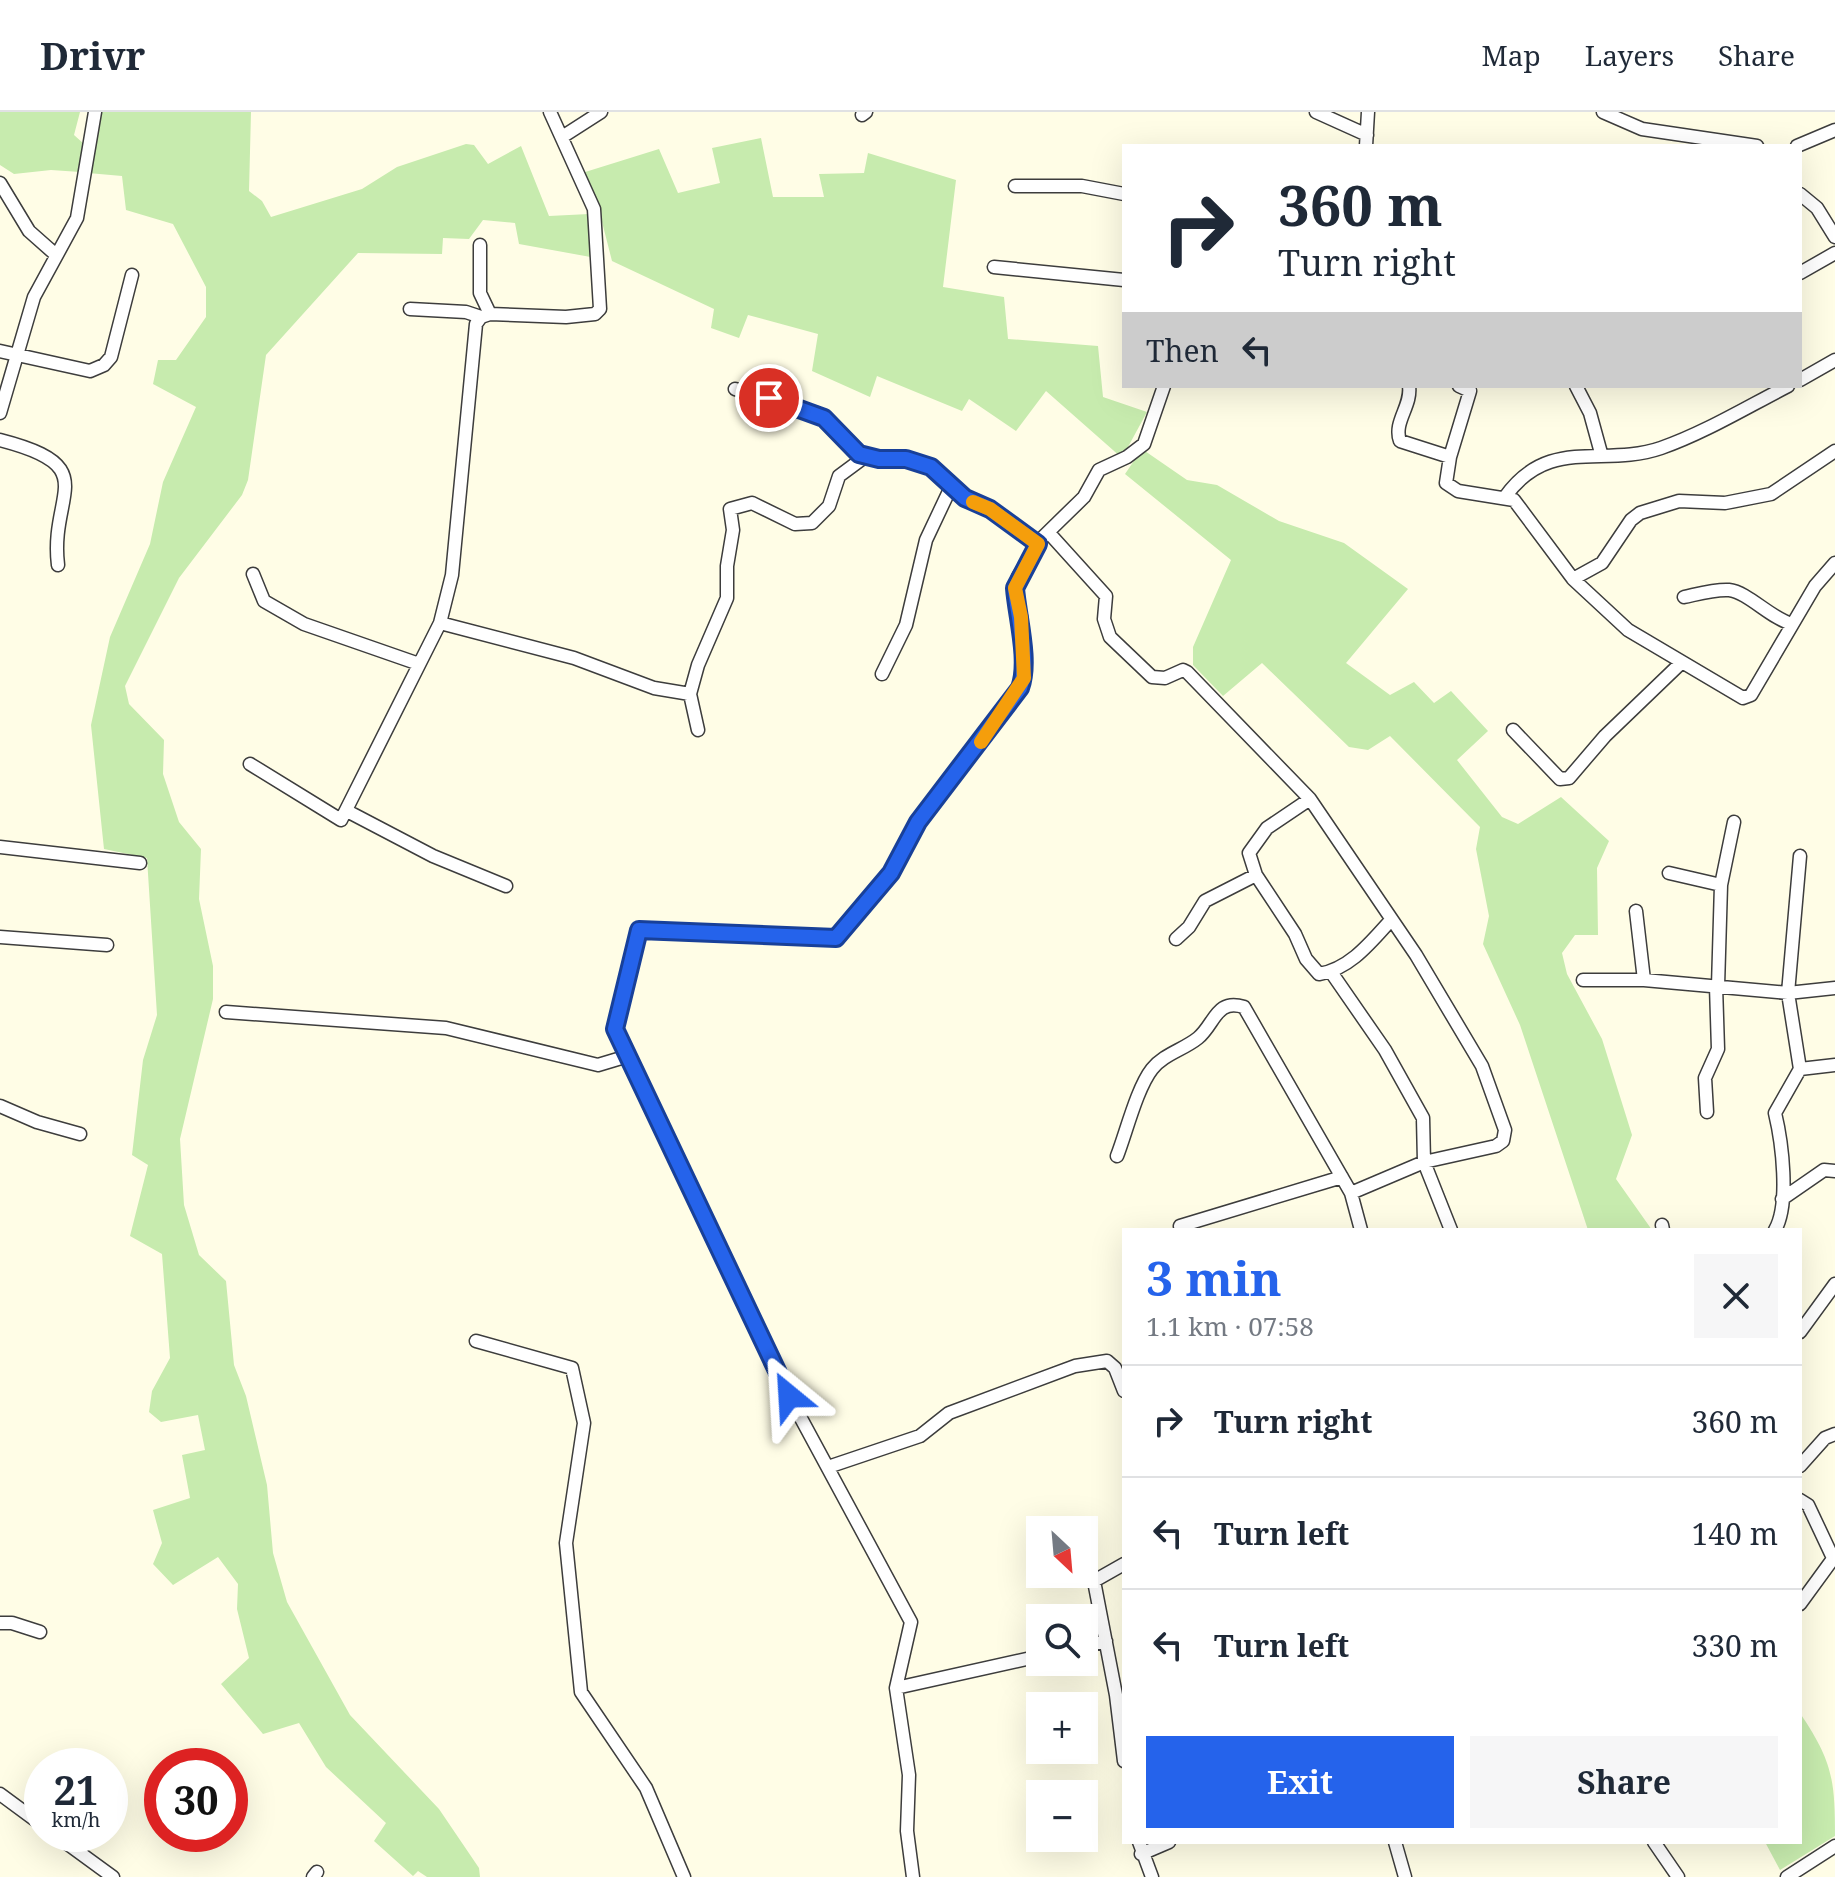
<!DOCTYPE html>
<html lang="en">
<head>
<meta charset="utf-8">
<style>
	body { margin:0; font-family:"Noto Serif",serif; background:#f6f6f7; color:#1f2937; height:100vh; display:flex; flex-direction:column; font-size:30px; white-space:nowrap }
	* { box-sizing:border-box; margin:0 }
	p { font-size:26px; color:#747a83 }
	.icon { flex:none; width:44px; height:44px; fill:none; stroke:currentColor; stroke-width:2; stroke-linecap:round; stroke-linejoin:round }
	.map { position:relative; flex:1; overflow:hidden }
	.sheet { position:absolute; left:1122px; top:1116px; width:680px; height:616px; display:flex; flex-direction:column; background:#fff; border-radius:0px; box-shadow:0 8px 32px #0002 }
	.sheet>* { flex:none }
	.hud { position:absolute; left:1122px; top:32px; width:680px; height:244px; border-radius:0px; box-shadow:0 8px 32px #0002; background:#fff; color:#1f2937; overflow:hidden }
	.needle { width:52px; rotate:154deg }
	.fabs { position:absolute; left:1026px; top:1404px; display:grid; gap:16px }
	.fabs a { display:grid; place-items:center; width:72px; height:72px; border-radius:0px; background:#fff; box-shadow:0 8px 32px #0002; font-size:40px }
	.speed { position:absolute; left:24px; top:1636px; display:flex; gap:16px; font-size:40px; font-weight:700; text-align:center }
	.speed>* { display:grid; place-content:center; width:104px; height:104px; border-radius:50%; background:#fff; box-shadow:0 8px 32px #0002; line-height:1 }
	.speed small { font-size:20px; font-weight:400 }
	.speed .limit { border:12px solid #d22; background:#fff; color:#111 }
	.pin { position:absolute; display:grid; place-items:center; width:68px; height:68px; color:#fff; margin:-34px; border:4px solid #fff; border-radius:50%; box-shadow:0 2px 8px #0007 }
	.me { position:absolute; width:88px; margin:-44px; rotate:333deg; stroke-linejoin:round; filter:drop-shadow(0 0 6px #0008) }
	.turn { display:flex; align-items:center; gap:28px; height:168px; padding:0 24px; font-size:36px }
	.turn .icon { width:104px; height:104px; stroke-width:2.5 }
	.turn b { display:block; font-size:56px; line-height:68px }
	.then { display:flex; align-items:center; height:76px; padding:0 24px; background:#0003; gap:16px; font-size:30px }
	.round { display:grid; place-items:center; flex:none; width:84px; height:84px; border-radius:0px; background:#f6f6f7 }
	.summary { display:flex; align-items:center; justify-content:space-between; height:136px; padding:0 24px }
	h1 { font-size:48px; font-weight:700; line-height:60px; color:#2563eb }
	.cta { display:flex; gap:16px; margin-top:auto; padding:16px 24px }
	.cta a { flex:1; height:92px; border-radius:0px; background:#2563eb; color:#fff; font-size:32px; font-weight:700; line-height:92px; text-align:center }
	.cta a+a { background:#f6f6f7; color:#1f2937 }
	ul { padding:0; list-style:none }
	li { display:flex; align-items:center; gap:24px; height:112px; padding:0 24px; border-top:2px solid #e0e1e3 }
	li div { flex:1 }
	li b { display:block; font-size:30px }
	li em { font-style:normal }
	header { display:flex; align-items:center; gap:48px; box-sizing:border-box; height:112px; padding:0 40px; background:#fff; border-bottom:2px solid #e0e1e3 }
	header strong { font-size:38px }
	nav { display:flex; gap:44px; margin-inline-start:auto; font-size:28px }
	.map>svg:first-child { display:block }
	.green { fill:#c7ebae }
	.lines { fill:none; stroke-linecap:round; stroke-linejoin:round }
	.minor-casing { stroke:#3d3d3d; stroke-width:15 }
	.minor { stroke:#fff; stroke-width:12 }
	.route-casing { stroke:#184099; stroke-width:20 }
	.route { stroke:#2563eb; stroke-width:14 }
	.slow { stroke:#f59e0b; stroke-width:14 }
</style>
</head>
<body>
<header>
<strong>Drivr</strong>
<nav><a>Map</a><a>Layers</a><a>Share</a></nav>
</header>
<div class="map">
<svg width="1835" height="1765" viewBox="0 0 1835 1765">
	<rect width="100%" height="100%" fill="#fffde6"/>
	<path class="green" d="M 0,0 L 80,0 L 74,23 L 84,32 L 80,60 L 51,58 L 14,62 L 0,53 Z
		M 98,0 L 251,0 L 249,79 L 262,89 L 271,105 L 362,77 L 397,55 L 466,32 L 474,33 L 488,52 L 521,34 L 549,104 L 589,102 L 596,146 L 519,132 L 515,111 L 483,108 L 469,127 L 443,126 L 442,142 L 358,141 L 266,243 L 248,368 L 242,383 L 179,466 L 125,574 L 129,592 L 164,628 L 163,662 L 179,710 L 201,737 L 199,787 L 213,854 L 213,887 L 180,1027 L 184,1093 L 199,1143 L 226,1169 L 234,1253 L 246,1284 L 267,1373 L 273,1441 L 287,1490 L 350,1603 L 439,1697 L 479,1756 L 480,1765 L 427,1765 L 418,1759 L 413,1764 L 374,1729 L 386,1711 L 326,1655 L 299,1611 L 263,1622 L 221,1572 L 249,1546 L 237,1497 L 238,1472 L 218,1445 L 173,1473 L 153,1452 L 162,1431 L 153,1398 L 190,1386 L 182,1343 L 205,1338 L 198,1303 L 161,1310 L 149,1300 L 152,1279 L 170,1246 L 162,1142 L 130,1124 L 148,1053 L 132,1043 L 143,948 L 157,903 L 147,746 L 104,737 L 91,613 L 110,525 L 150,432 L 163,370 L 196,295 L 153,272 L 158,248 L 176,248 L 206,205 L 206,175 L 173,112 L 126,98 L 122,64 L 88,61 Z
		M 761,26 L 773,85 L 824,85 L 819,62 L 864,61 L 868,41 L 956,68 L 943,175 L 1004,185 L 1008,227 L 1098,234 L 1103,285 L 1147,300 L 1122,346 L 1046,279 L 1016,319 L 969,287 L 962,299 L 877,264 L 870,285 L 812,259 L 818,222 L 748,203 L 739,226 L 711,216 L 714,197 L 612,149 L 600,102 L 582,61 L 659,37 L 678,81 L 720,71 L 712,36 Z
		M 1142,337 L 1187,368 L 1217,373 L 1279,409 L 1344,431 L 1408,477 L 1346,551 L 1390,583 L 1414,570 L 1434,591 L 1451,579 L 1488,619 L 1457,648 L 1502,705 L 1518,712 L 1561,685 L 1609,729 L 1597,756 L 1598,823 L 1575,823 L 1562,841 L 1567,862 L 1602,927 L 1632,1023 L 1616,1067 L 1652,1118 L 1588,1118 L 1520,913 L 1483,832 L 1489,804 L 1476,737 L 1480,715 L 1390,624 L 1368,638 L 1349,635 L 1262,551 L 1223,584 L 1193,553 L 1193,535 L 1231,448 L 1125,362 Z
		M 1800,1601 C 1832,1649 1835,1666 1835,1724 L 1780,1758 L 1765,1730 L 1800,1730 Z"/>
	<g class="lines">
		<g class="minor-casing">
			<path id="minor" d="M 1316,0 L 1367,23
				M 1603,0 L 1642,17 L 1757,34
				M 862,3 L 866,0
				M 562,25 L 601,0
				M 1366,34 L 1368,0
				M 1797,34 L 1835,18
				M 0,71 L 29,119 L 55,142
				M 1015,74 L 1082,74 L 1124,82
				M 1800,82 L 1817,96 L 1835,125
				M 480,133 L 480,181 L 490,202
				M 994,155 L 1124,168
				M 1800,161 L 1835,141
				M 410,197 L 466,200 L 481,205
				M 0,239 L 90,259 L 104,253 L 111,245 L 132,163
				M 1800,268 L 1835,248
				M 1409,274 C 1412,294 1393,310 1400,329 L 1450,345
				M 1459,274 L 1470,279 L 1450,345 L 1446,371 L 1458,379 L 1514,388 L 1573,467 L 1602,451 L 1631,408 L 1640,401 L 1679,389 L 1725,391 L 1771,382 L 1835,339
				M 1576,274 L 1590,301 L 1601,341
				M 735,277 L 816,301 L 832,312 L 859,342 L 879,347 L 906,347 L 931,355 L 965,386 L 990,397 L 1038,432
				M 0,301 L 34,185 L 77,106 L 95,0
				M 0,328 C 105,355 49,381 58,453
				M 1505,385 C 1549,323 1603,356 1661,336 C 1704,321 1747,295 1788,274
				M 1049,421 L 1106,484 L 1104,507 L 1110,525 L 1152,565 L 1165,566 L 1183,558 L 1187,560 L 1310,687 L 1416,843 L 1482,954 L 1505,1018 L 1503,1029 L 1496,1034 L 1424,1050 L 1351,1081
				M 253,462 L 264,489 L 304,512 L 419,552
				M 1573,467 L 1628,518 L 1743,586 L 1751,583 L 1815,474 L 1835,451
				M 1684,485 C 1698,482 1715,477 1729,478 C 1748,480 1770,506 1792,512
				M 440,511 L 574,546 L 654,576 L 690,582
				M 882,562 L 906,513 L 926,428 L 951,375
				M 698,618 L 690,582 L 698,553 L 727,486 L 727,454 L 733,418 L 730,397 L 752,391 L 795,412 L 812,411 L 829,394 L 839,364 L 866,344
				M 1513,618 L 1560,667 L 1569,666 L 1605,624 L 1681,551
				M 250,652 L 341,708 L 440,511 L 452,463 L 476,212 L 481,205 L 490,202 L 566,205 L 595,202 L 600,197 L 594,97 L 550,0
				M 347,699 L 433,744 L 506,774
				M 0,735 L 140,751
				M 1669,761 L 1721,773
				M 1256,763 L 1249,741 L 1267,716 L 1310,687
				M 1636,799 L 1644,868 L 1788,881 L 1835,876
				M 0,825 L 107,833
				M 1176,827 L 1189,815 L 1205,789 L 1256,763 L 1295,822 L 1306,847 L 1319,862 C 1350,857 1371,830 1391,808
				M 1331,860 L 1385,938 L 1423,1006 L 1424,1050 L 1451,1118
				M 1583,868 L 1644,868
				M 1718,874 L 1721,773 L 1734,710
				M 226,900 L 446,916 L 598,953 L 628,944
				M 1800,957 L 1835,953
				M 0,994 L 37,1010 L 80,1022
				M 1707,1000 L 1705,966 L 1718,937 L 1716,874
				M 1117,1044 C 1126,1021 1137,976 1152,957 C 1164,942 1183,938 1198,926 C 1215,912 1216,886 1244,895 L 1351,1081 L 1361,1118
				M 1782,1087 L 1824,1058 L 1835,1059
				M 1662,1113 L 1663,1118
				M 1180,1114 L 1342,1065
				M 1775,1118 C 1790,1092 1782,1030 1775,1001 L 1800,957 L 1788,881 L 1800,744
				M 1800,1220 L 1835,1172
				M 476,1229 L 572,1256 L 584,1311 L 566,1431 L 581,1580 L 646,1676 L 684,1765
				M 1800,1354 L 1825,1326 L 1835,1322
				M 828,1355 L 920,1324 L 949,1301 L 1075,1254 L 1107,1249 L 1115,1256 L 1124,1279
				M 1800,1388 L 1808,1393 L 1833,1446
				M 1124,1452 L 1094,1469 L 1116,1583 L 1124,1649
				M 1800,1492 L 1835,1444
				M 0,1511 L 12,1511 L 40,1520
				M 1084,1534 L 1106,1529
				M 896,1576 L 1040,1544
				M 0,1682 L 42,1713
				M 54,1722 L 113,1765
				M 1139,1730 L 1152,1765
				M 1395,1730 L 1405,1765
				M 1654,1730 L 1678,1765
				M 1141,1742 L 1169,1730
				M 313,1765 L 317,1760
				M 913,1765 L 907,1719 L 909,1663 L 896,1576 L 911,1510 L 776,1260 L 615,917 L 639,818 L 836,826 L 891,761 L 918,710 L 1020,576 L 1024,566 L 1021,505 L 1015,476 L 1018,465 L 1042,426 L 1084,385 L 1099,358 L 1127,345 L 1144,332 L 1164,274
				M 1787,1765 L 1835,1734"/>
		</g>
		<use href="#minor" class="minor"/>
	</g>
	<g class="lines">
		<g class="route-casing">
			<path id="route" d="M 769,286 L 824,306 L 859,342 L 879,347 L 906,347 L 931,355 L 965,386 L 990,397 L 1038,432 L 1015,476 C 1017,504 1030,549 1020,576 L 918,710 L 891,761 L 836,826 L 639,818 L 615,917 L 789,1284"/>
		</g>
		<use href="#route" class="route"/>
		<path class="slow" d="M 973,390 L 990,397 L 1038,432 L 1015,476 L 1021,505 L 1024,566 L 981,630"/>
	</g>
</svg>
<div class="fabs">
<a><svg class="needle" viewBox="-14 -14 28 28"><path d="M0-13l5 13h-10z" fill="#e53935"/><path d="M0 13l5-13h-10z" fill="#747a83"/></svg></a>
<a><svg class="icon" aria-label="search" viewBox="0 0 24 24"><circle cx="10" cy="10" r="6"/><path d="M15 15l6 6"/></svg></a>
<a>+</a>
<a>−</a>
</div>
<div class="speed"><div>21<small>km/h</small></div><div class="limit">30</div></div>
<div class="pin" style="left:769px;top:286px;background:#d93025"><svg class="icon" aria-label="arrive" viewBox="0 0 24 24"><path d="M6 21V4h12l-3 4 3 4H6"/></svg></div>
<svg class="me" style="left:789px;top:1284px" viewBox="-20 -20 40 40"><path d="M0-17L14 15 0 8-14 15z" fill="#2563eb" stroke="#fff" stroke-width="4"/></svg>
<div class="hud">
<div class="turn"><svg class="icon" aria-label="right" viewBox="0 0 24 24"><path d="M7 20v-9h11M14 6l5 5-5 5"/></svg><div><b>360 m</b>Turn right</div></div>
<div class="then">Then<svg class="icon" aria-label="left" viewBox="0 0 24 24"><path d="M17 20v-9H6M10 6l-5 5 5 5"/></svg></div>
</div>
<section class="sheet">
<div class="summary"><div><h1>3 min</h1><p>1.1 km · 07:58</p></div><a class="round"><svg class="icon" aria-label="close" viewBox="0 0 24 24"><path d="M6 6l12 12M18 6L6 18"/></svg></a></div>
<ul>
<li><svg class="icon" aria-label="right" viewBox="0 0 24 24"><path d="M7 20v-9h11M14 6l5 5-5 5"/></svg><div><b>Turn right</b></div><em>360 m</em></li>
<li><svg class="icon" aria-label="left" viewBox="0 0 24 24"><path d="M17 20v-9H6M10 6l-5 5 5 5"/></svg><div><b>Turn left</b></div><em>140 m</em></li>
<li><svg class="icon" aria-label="left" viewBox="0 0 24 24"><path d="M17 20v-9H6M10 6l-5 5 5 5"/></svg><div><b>Turn left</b></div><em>330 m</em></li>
</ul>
<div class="cta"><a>Exit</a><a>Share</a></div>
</section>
</div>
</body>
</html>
